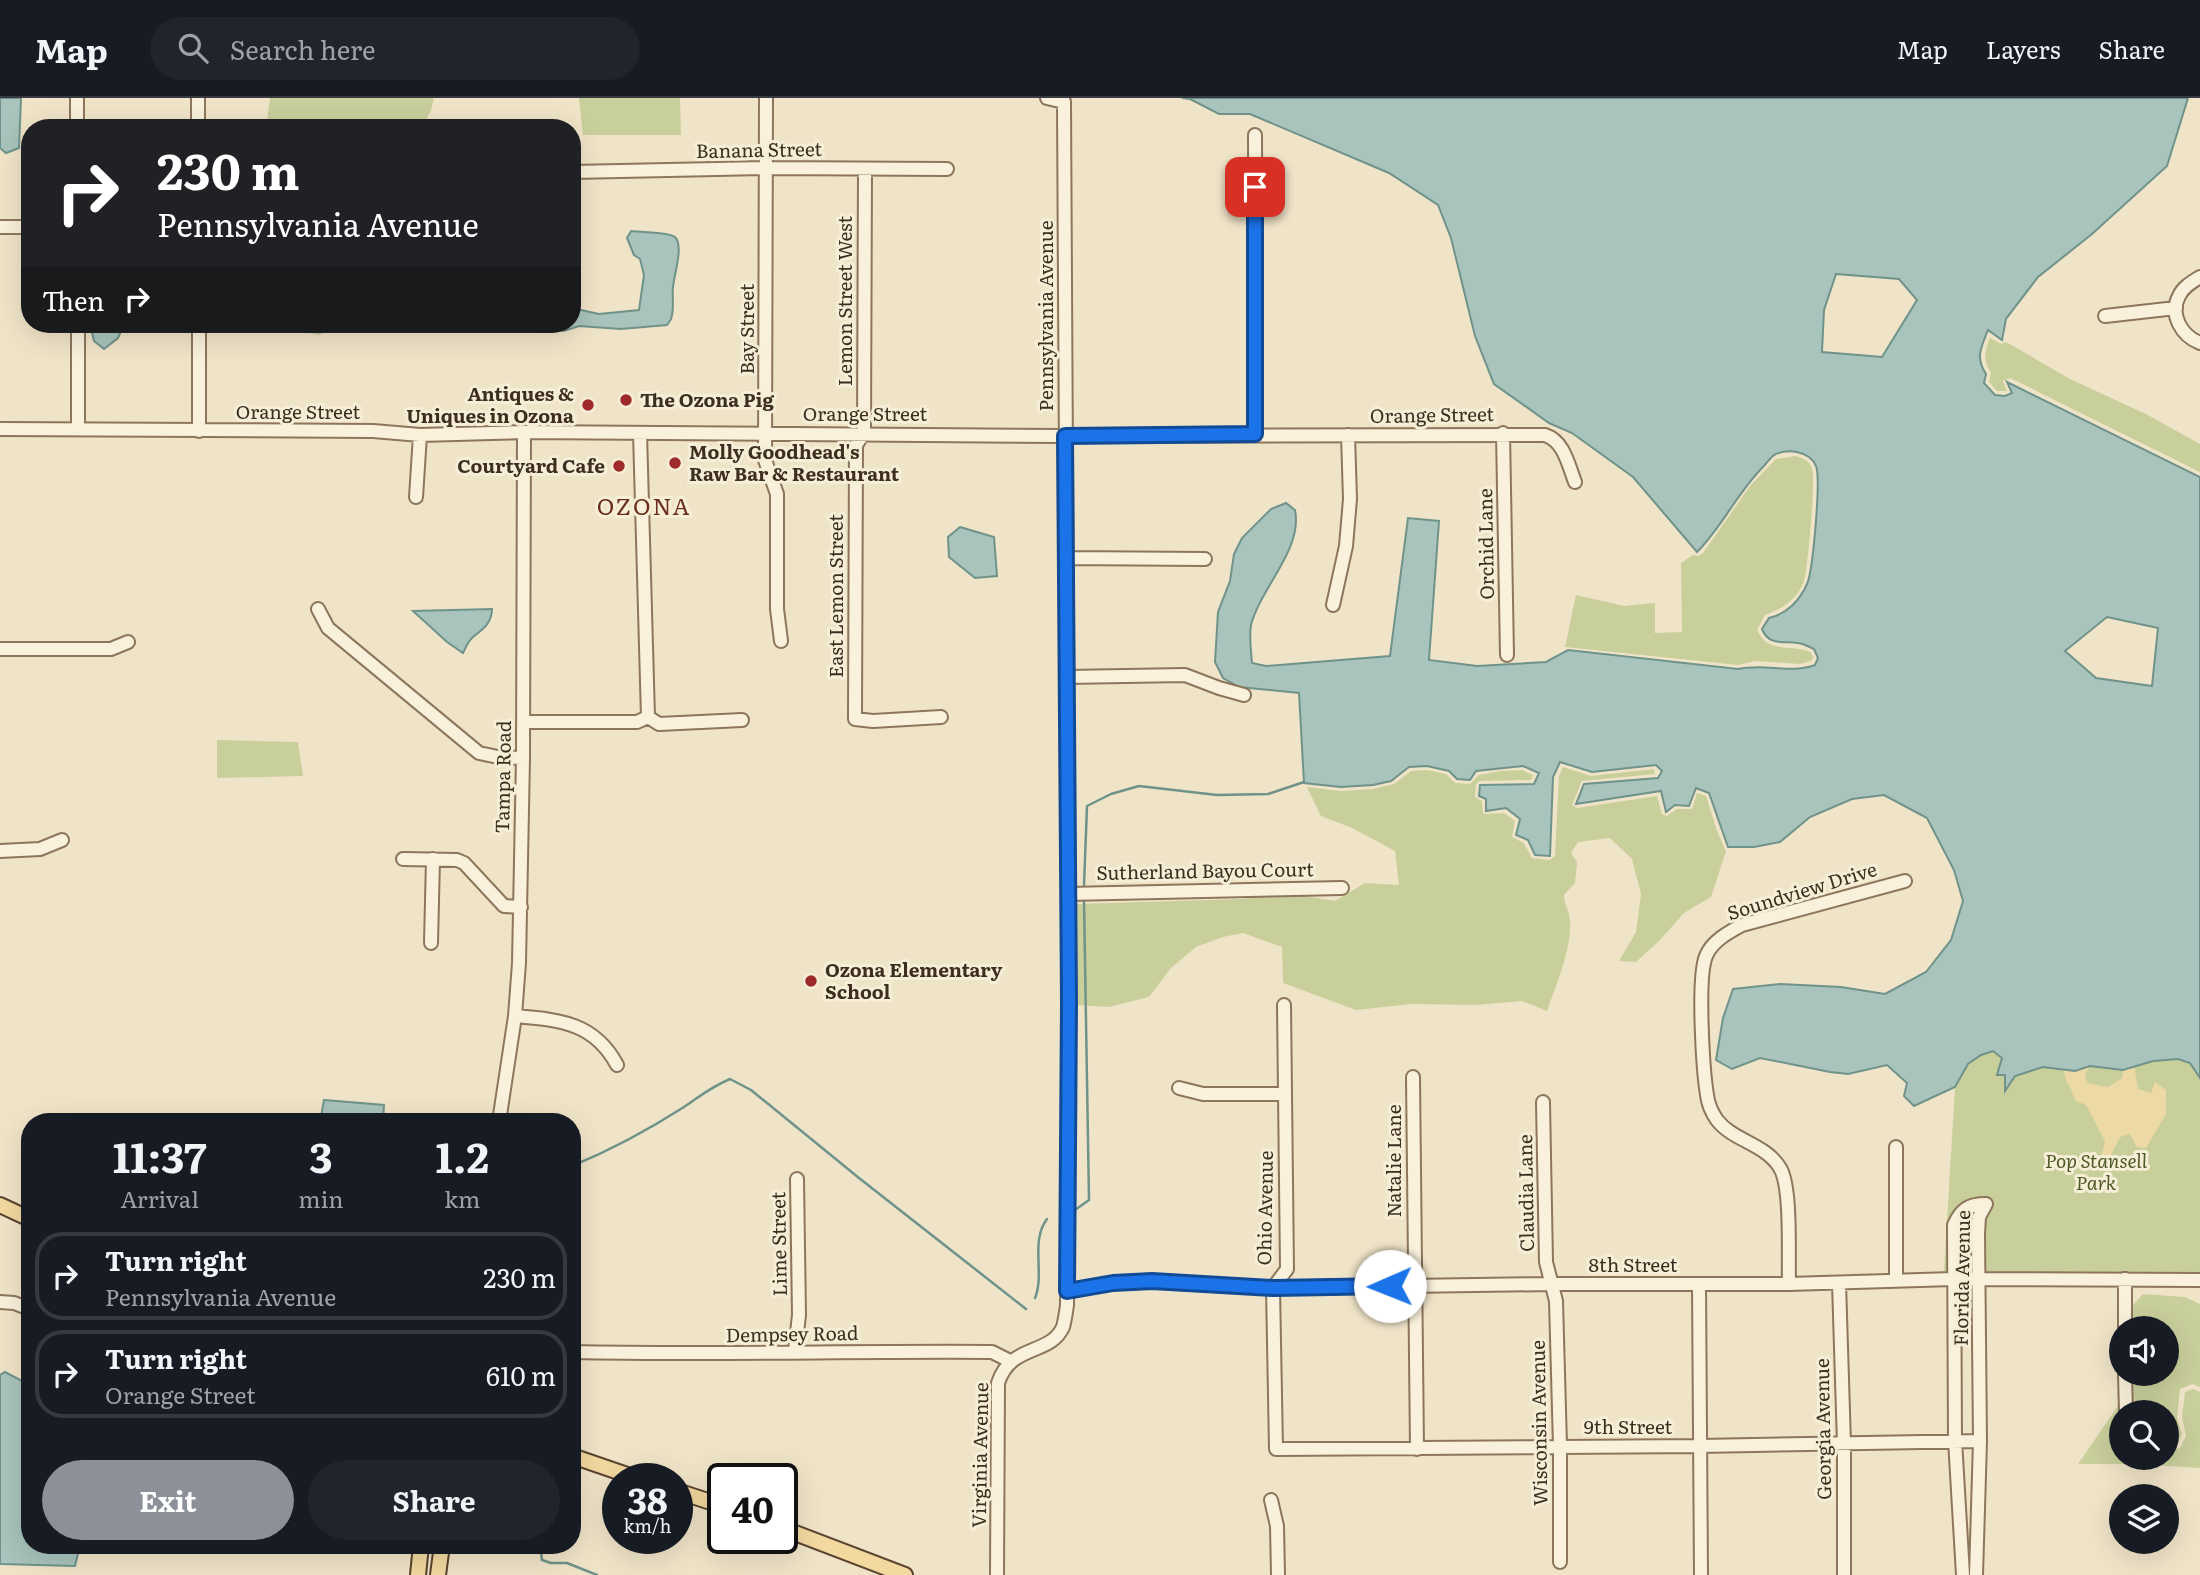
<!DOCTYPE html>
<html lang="en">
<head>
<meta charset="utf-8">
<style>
	body { margin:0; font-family:Literata,serif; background:#20242c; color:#f1f3f6; height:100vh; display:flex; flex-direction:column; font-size:26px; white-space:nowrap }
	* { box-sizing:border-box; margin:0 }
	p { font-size:23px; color:#9ea1a6 }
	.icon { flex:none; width:38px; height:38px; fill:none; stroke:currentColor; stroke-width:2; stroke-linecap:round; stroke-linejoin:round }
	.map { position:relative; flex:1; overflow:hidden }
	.drawer { position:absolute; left:21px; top:1015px; width:560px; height:441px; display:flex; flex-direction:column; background:#171b24; border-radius:28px; box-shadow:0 7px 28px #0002 }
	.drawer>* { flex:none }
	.guide { position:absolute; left:21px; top:21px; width:560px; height:214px; border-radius:28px; box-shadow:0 7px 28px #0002; background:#202124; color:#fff; overflow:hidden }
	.fabs { position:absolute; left:2109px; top:1218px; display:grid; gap:14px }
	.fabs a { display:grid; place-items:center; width:70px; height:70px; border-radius:50%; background:#171b24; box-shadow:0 7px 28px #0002; font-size:35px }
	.speed { position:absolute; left:602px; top:1365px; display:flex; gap:14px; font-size:35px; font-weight:700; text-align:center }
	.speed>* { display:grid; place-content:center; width:91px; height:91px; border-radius:50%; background:#171b24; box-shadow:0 7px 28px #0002; line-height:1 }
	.speed small { font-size:18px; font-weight:400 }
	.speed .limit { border:4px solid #111; border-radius:10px; background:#fff; color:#111 }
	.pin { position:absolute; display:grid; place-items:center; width:60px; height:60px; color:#fff; margin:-30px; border-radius:14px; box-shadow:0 4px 10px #0006 }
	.me { position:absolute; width:77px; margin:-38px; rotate:269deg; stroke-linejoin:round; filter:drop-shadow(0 0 5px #0008) }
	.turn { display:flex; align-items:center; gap:24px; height:147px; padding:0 21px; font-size:32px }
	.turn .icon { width:91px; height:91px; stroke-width:2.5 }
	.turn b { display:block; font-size:49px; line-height:60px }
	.then { display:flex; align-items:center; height:66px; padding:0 21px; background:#0003; gap:14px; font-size:26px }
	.eta { display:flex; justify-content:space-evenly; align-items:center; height:119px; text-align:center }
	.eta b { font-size:42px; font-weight:700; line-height:49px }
	.button { display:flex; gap:14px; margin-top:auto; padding:14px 21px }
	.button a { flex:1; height:80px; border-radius:42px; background:#8c9099; color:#fff; font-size:28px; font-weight:700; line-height:80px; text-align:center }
	.button a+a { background:#20242c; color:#f1f3f6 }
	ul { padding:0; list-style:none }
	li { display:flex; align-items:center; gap:21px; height:88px; margin:0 14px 10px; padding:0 7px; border:4px solid #363941; border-radius:28px }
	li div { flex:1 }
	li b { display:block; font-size:26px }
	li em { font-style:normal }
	header { display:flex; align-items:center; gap:42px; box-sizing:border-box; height:98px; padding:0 35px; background:#171b24; border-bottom:2px solid #363941 }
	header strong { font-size:33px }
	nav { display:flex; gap:38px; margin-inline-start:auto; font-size:24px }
	.search { width:490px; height:63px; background:#20242c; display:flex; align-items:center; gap:18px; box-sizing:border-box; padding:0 24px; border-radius:38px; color:#9ea1a6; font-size:26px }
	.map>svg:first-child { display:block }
	.green { fill:#c9cf9b }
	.sand { fill:#ecd9a5 }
	.water { fill:#a9c4bc; stroke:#6f938a; stroke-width:2; fill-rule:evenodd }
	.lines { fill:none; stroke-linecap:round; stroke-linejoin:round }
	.stream { stroke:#6f938a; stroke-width:2.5 }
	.minor-casing { stroke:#8d765c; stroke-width:16 }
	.major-casing { stroke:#5b4430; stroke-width:18 }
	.minor { stroke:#faf1dc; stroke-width:12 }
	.major { stroke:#f3d9a0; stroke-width:14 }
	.route-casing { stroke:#114b97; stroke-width:18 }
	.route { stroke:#1a73e8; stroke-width:12 }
	.poi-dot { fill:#9e2a2b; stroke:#f7eed8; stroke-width:2.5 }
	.labels { text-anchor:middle; stroke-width:6; stroke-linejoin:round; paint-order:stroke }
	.street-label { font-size:19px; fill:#3d2e20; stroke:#f7eed8 }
	.poi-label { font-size:19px; font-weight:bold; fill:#3d2e20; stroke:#f7eed8; text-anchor:start }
	.park-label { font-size:19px; font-style:italic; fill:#4d5a26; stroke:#f7eed8 }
	.quarter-label { font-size:23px; letter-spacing:2px; fill:#6b2e1e; stroke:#f7eed8 }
</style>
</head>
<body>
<header>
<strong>Map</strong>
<div class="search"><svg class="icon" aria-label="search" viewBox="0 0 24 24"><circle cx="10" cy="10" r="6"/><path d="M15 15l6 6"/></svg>Search here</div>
<nav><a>Map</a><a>Layers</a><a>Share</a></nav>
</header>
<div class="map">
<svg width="2200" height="1477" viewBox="0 0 2200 1477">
	<rect width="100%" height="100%" fill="#f0e4c8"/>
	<path class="green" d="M 270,0 L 434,0 L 431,12 L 422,30 L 266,30 Z
		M 579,0 L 680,0 L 681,37 L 583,37 Z
		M 292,226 L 339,226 L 319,237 L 296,232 Z
		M 1990,240 L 2001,246 L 2006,244 L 2015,249 L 2070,281 L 2146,316 L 2200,346 L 2200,374 L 2010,280 L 2003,283 L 2007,293 L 1997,293 L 1989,284 L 1991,275 C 1983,262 1984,254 1990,240 Z
		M 1795,358 C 1802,360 1809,362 1812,370 C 1816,380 1808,470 1804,483 C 1798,501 1782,511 1765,517 L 1757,532 C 1769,557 1789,545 1811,554 L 1813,560 L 1811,563 L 1800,566 L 1755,563 L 1738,567 L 1565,549 L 1576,497 L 1624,508 L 1655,505 L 1655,535 L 1682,534 L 1681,465 L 1693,457 L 1699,458 L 1703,455 L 1750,388 L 1776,361 Z
		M 217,642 L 298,644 L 303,678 L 217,680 Z
		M 1563,669 L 1591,678 L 1654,671 L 1655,676 L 1582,683 L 1572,707 L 1577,710 L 1657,698 L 1662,716 L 1667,718 L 1677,711 L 1692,711 L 1697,695 L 1706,698 L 1717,733 L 1726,753 L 1711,799 L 1684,815 L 1660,842 L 1636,864 L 1619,863 L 1636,834 L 1641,796 L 1632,761 L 1610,740 L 1578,744 L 1571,755 L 1577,764 L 1575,785 L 1564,797 C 1564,806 1570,814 1570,823 C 1572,850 1556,888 1547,913 L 1522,903 L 1476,907 L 1412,906 L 1356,912 L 1283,885 L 1282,849 L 1243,835 L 1223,839 L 1196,849 L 1171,870 L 1149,899 L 1109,909 L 1076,907 L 1076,806 L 1242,801 L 1293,796 L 1335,803 L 1365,785 L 1399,787 L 1395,753 L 1352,730 L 1321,718 L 1307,689 L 1341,693 L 1373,691 L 1394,686 L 1411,673 L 1427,672 L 1446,676 L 1455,685 L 1470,686 L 1479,677 L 1501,673 L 1522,672 L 1533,677 L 1531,682 L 1479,683 L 1476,687 L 1475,699 L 1482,703 L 1483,716 L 1504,715 L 1515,723 L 1512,739 L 1524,745 L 1532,760 L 1550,762 L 1555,758 L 1559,678 Z
		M 1993,953 L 2002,960 L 1998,976 L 2005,976 L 2005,991 L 2015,978 L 2043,969 L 2075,973 L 2090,968 L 2123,972 L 2153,963 L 2178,961 L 2190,965 L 2200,980 L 2200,1175 L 1983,1178 L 1944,1173 L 1955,989 C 1965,970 1972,959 1993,953 Z
		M 2143,1196 L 2185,1199 L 2200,1206 L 2200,1289 L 2193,1286 L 2180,1291 L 2177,1320 L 2182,1336 L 2176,1349 L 2167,1350 L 2166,1314 L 2134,1314 L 2133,1276 L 2166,1276 L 2166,1230 L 2133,1230 L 2132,1208 Z
		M 2193,1291 L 2200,1294 L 2200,1370 L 2135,1366 L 2078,1366 L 2120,1305 L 2121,1360 L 2166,1360 L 2167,1354 L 2180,1350 L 2186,1338 L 2182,1319 L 2185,1294 Z"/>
	<path class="sand" d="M 2134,967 L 2138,991 L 2151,995 L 2155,984 L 2166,992 L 2166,1016 L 2146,1050 L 2137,1049 L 2130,1036 L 2120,1039 L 2109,1061 L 2101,1060 L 2105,1043 L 2086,1007 L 2076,1003 L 2065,979 L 2064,972 L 2075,973 L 2090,968 L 2085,977 L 2087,985 L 2108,989 L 2122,980 L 2123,972 Z"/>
	<path class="water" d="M 0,0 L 21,0 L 19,50 L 6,55 L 0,50 Z
		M 1182,0 L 2188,0 L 2167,68 L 2092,136 L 2038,179 L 2006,221 L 2002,242 L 1988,232 C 1981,250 1975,259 1986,276 L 1984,285 L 1995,297 L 2005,298 L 2012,295 L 2007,284 L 2200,379 L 2200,980 L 2190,965 L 2178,961 L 2153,963 L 2123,972 L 2090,968 L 2075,973 L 2043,969 L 2015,978 L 2005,993 L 2005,977 L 1997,977 L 2002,960 L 1993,953 L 1981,957 L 1968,966 L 1955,989 L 1914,1008 L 1904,998 L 1907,985 L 1887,967 L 1848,976 L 1830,974 L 1760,960 L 1732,971 L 1716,962 L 1723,920 L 1733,891 L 1780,886 L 1841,889 L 1885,896 L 1926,874 L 1951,842 L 1963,803 L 1954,772 L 1927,720 L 1884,697 L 1852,701 L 1810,719 L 1780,744 L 1754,749 L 1728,749 L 1709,695 L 1696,690 L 1689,708 L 1675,707 L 1666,714 L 1661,693 L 1576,706 L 1584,686 L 1658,680 L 1662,673 L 1656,667 L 1592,674 L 1560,664 L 1553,679 L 1550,758 L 1535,757 L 1528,742 L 1516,737 L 1520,721 L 1506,710 L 1486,713 L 1486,701 L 1479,698 L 1480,687 L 1534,686 L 1539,675 L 1523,668 L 1476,673 L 1470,682 L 1457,681 L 1449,673 L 1427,668 L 1409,669 L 1391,683 L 1373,687 L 1341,689 L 1304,685 L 1299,595 L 1239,589 L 1223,580 L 1215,564 L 1218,514 L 1230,483 L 1234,456 L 1242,440 L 1271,411 L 1286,405 L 1295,412 C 1303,451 1261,489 1251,527 C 1249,538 1251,553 1252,565 L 1266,568 L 1390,558 L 1408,420 L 1439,423 L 1429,562 L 1477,568 L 1546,564 L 1568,552 L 1738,571 C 1765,565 1791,576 1815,567 L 1818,560 L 1814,551 C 1809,549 1803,545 1797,545 C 1782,543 1769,548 1762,531 L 1769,520 C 1787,516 1800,502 1807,486 C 1813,473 1821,381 1816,368 C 1810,353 1787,350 1774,357 C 1770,360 1766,366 1763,369 C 1737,395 1722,429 1697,454 L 1633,379 L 1572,335 L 1549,325 L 1494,286 L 1475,238 L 1451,140 L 1438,107 L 1389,75 L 1250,16 L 1219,16 L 1190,1 ZM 1836,176 L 1899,181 L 1917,202 L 1882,259 L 1822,254 L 1824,212 ZM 2107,519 L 2158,530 L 2152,588 L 2096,580 L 2065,553 Z
		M 631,133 C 640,134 670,134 675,139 C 684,148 674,177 673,189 C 672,198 674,208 672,217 C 672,222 670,223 667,227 L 621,231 L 579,228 L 564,233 L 554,231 L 553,226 L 572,226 L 572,210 L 599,216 L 639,212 L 644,177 L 640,161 L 634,157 L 627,140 Z
		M 90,226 L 124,226 L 118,240 L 104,251 L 94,243 Z
		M 960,429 L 994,439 L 997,478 L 975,480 L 949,459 L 948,439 Z
		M 492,511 C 492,525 483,531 473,539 C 468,543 466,549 463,555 L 447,544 L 413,513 Z
		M 324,1002 L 384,1007 L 383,1024 L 320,1024 Z
		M 5,1274 L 30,1287 L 30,1447 L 80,1447 L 75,1468 L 0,1466 L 0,1277 Z"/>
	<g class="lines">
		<path class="stream" d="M 1084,787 L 1087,708 L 1111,696 L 1139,688 L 1217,697 L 1268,696 L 1304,684
			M 572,1068 C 611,1052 648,1032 684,1009 C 702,997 709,990 730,981 L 751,992 L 859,1080 L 1026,1211
			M 1075,1112 L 1089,1102 L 1084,803
			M 1035,1200 C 1045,1176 1030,1143 1047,1121
			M 540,1447 L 542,1462 L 551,1465 L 567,1465 L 597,1477"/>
		<g class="minor-casing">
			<path id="minor" d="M 77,0 L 77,30
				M 198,0 L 198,30
				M 766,0 L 765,362 L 777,396 L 777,511 L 781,543
				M 1255,37 L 1256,336
				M 865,71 L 864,335 L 856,347 L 855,621 L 873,623 L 941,619
				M 572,74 L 766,70 L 947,71
				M 0,129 L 30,129
				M 2200,179 C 2192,184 2183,189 2179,198 C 2169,217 2182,238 2200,245
				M 2105,218 L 2176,210
				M 78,226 L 78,331
				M 199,226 L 199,333
				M 0,331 L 373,333 L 420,337 L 524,334 L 1065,338 L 1545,337 C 1564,343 1568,366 1575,384
				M 640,335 L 648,619
				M 1503,335 L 1507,557
				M 416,399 L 420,337
				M 1066,460 L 1205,461
				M 1333,507 L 1346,448 L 1350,401 L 1348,337
				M 318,511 L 328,530 L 479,655 L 498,659 L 523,660
				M 0,551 L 111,551 L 128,544
				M 1066,579 L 1185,577 L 1219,590 L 1244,597
				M 648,619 L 659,626 L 742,622
				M 523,624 L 637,624 L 648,619
				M 0,753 L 40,751 L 62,742
				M 403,761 L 457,762 L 464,765 L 504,808 L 521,809
				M 1068,796 L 1342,790
				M 431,845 L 433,761
				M 1284,907 L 1287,1171 L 1273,1190 L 1276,1351 L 1700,1348 L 1980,1343
				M 515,918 C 559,922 594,924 617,967
				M 1413,979 L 1417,1351
				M 1179,990 L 1203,996 L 1284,996
				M 1543,1004 L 1546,1164 L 1556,1203 L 1560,1348 L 1560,1464
				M 499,1024 L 515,918 L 519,865 L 523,660 L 524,334
				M 1896,1049 L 1896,1182
				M 2125,1181 L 2125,1230
				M 1839,1185 L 1844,1346 L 1844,1477
				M 1789,1186 C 1788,1161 1792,1089 1780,1070 C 1766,1046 1733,1043 1717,1022 C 1712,1015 1708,1005 1707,997 C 1703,972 1697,880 1706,858 C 1712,843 1729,834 1742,827 L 1905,783
				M 1699,1187 L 1701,1477
				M 1067,1193 L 1113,1185 L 1152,1183 L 1273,1190 L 1550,1186 L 1789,1186 L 1953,1181 L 2200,1182
				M 0,1204 L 14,1205 L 30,1211
				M 795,1253 L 799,1217 L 797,1081
				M 572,1254 C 712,1257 852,1253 992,1254 L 1010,1263
				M 2125,1276 L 2126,1314
				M 1271,1402 L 1277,1428 L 1278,1477
				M 997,1477 L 998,1285 C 1011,1245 1050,1258 1063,1229 C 1065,1222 1066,1214 1067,1207 L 1069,905 L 1064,4 L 1047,0
				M 1963,1477 L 1955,1342 L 1954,1127 C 1961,1111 1969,1106 1986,1106 L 1979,1119 L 1978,1136 L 1980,1343 L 1976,1477"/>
		</g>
		<g class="major-casing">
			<path id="major" d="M 0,1107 L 30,1121
				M 572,1358 L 639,1381
				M 677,1393 L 723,1408
				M 782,1430 L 905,1477
				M 418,1477 L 421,1447
				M 438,1477 L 442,1447"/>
		</g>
		<use href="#minor" class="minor"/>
		<use href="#major" class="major"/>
	</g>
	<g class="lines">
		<g class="route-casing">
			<path id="route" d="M 1255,89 L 1255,336 L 1065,338 L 1069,905 L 1067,1193 L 1113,1185 L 1152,1183 L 1273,1190 L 1390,1188"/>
		</g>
		<use href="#route" class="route"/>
	</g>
	<g class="poi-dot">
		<circle cx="626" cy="302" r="7"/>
		<circle cx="588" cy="307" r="7"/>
		<circle cx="675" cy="365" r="7"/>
		<circle cx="619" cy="368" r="7"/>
		<circle cx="811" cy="883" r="7"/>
	</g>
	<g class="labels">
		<g class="street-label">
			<text transform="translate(759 52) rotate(-1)" y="7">Banana Street</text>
			<text transform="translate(845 203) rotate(-90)" y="7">Lemon Street West</text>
			<text transform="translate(1046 218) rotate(-90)" y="7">Pennsylvania Avenue</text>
			<text transform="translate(747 231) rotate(-90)" y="7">Bay Street</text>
			<text x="298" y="321">Orange Street</text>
			<text x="865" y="323">Orange Street</text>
			<text transform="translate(1432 317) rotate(-1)" y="7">Orange Street</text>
			<text transform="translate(1486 446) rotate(-91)" y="7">Orchid Lane</text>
			<text transform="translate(836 498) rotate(-90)" y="7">East Lemon Street</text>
			<text transform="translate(503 679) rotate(-89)" y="7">Tampa Road</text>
			<text transform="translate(1205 773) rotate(-1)" y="7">Sutherland Bayou Court</text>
			<text transform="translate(1802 793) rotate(-17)" y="7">Soundview Drive</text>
			<text transform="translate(1394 1063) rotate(-90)" y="7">Natalie Lane</text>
			<text transform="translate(1526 1095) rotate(-91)" y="7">Claudia Lane</text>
			<text transform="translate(1265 1110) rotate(-89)" y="7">Ohio Avenue</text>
			<text transform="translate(779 1146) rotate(-91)" y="7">Lime Street</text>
			<text x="1633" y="1174">8th Street</text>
			<text transform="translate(1962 1180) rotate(-89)" y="7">Florida Avenue</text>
			<text transform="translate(792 1236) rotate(-1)" y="7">Dempsey Road</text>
			<text transform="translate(1539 1325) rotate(-91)" y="7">Wisconsin Avenue</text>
			<text x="1628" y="1336">9th Street</text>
			<text transform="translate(1823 1331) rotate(-91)" y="7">Georgia Avenue</text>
			<text transform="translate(980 1357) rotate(-89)" y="7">Virginia Avenue</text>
		</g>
		<g class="poi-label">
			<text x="574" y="303" text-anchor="end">Antiques &amp;<tspan x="574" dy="22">Uniques in Ozona</tspan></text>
			<text x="640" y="309">The Ozona Pig</text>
			<text x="689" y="361">Molly Goodhead's<tspan x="689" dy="22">Raw Bar &amp; Restaurant</tspan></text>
			<text x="605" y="375" text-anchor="end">Courtyard Cafe</text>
			<text x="825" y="879">Ozona Elementary<tspan x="825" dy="22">School</tspan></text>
		</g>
		<g class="park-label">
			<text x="2096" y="1070">Pop Stansell<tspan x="2096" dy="22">Park</tspan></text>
		</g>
		<g class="quarter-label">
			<text x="644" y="417">OZONA</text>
		</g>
	</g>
</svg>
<div class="fabs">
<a><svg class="icon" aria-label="sound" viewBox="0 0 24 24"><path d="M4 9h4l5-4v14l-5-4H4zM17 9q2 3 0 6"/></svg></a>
<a><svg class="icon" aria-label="search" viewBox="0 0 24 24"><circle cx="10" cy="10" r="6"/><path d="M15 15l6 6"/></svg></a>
<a><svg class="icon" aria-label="layers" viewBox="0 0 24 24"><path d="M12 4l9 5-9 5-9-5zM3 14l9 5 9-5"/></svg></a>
</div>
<div class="speed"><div>38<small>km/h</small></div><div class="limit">40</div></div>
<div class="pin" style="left:1255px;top:89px;background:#d93025"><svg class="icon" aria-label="arrive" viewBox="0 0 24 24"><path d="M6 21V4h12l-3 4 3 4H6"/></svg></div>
<svg class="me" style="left:1390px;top:1188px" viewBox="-20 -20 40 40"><circle r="19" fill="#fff"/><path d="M0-13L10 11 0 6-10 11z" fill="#1a73e8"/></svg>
<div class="guide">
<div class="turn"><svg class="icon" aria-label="right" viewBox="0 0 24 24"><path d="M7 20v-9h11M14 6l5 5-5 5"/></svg><div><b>230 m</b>Pennsylvania Avenue</div></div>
<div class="then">Then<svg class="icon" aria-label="right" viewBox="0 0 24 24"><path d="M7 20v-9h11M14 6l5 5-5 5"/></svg></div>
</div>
<section class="drawer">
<div class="eta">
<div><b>11:37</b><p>Arrival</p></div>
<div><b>3</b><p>min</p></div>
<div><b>1.2</b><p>km</p></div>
</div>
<ul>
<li><svg class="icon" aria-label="right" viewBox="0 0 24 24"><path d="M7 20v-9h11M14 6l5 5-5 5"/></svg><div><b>Turn right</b><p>Pennsylvania Avenue</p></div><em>230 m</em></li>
<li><svg class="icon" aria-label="right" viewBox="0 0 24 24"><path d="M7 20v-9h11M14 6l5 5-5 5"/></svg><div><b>Turn right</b><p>Orange Street</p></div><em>610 m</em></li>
</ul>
<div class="button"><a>Exit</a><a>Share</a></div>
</section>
</div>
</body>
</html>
